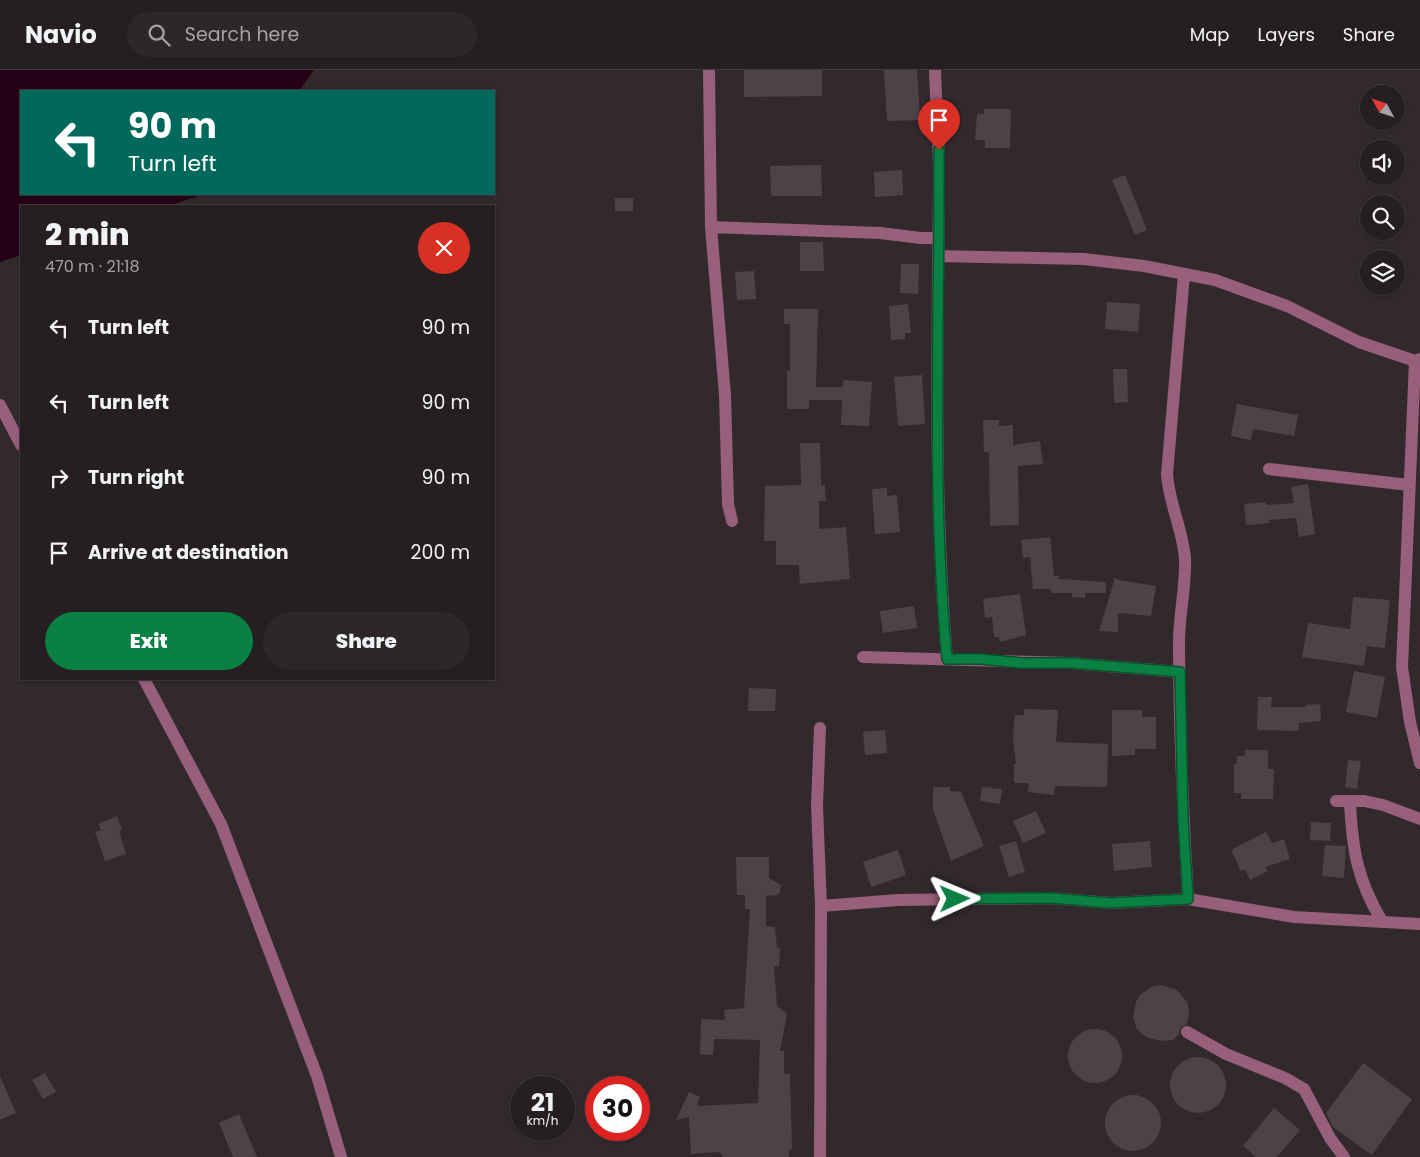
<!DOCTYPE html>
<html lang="en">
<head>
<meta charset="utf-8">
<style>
	body { margin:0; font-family:Poppins,sans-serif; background:#2e272a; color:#f1f3f6; height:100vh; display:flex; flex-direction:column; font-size:19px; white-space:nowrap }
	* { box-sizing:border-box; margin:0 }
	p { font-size:16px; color:#a4a2a5 }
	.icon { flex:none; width:28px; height:28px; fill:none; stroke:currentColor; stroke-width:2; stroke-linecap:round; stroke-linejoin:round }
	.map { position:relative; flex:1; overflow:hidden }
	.side { position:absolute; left:20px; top:135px; width:475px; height:475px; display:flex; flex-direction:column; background:#261f22; border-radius:0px; box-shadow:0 1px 4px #0004,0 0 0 1px #423d40 }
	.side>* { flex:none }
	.guide { position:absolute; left:20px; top:20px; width:475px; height:105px; border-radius:0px; box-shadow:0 1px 4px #0004,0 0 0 1px #423d40; background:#00695c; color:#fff; overflow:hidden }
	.needle { width:32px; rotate:310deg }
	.tools { position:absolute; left:1360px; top:15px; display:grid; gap:10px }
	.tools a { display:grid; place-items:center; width:45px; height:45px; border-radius:50%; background:#261f22; box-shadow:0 1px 4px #0004,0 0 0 1px #423d40; font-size:25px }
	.speed { position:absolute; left:510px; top:1006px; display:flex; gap:10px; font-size:25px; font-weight:700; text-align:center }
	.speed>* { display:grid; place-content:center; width:65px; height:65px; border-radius:50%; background:#261f22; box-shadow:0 1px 4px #0004,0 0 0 1px #423d40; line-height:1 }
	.speed small { font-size:12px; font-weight:400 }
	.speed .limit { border:8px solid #d22; background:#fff; color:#111 }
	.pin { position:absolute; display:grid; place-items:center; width:42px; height:42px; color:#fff; margin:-51px -21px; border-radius:50% 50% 50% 0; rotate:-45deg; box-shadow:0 0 5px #0007 }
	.pin .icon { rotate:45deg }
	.me { position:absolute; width:55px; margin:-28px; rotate:89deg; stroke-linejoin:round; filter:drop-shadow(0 0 4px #0008) }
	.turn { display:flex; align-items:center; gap:18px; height:105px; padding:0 25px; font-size:22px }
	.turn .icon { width:65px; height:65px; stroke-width:2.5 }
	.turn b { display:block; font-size:35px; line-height:42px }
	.round { display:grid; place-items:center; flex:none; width:52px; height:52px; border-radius:26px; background:#2e272a }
	.overview { display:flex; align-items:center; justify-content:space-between; height:85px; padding:0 25px }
	h1 { font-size:30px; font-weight:800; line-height:38px }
	.button { display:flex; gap:10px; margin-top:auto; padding:10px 25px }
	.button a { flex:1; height:58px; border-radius:30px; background:#0b8043; color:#fff; font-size:20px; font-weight:800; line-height:58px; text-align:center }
	.button a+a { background:#2e272a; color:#f1f3f6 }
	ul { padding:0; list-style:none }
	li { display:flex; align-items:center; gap:15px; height:75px; padding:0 25px }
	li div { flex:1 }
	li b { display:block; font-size:19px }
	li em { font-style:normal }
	header { display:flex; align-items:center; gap:30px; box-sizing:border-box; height:70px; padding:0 25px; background:#261f22; border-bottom:1px solid #423d40 }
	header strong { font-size:24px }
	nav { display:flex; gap:28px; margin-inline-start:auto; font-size:18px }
	.search { width:350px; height:45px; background:#2e272a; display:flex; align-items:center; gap:12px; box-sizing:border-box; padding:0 18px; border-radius:28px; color:#a4a2a5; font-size:19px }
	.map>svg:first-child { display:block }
	.water { fill:#260016 }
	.building { fill:#4d4347 }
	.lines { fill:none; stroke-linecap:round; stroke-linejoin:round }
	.minor { stroke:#975f7a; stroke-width:12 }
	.route-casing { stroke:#07532c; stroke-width:12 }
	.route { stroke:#0b8043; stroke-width:9 }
</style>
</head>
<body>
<header>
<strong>Navio</strong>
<div class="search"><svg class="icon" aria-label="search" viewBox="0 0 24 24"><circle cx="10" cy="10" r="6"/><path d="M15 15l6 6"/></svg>Search here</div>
<nav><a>Map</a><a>Layers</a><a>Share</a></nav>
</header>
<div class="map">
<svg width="1420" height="1087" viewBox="0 0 1420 1087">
	<rect width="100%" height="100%" fill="#32292d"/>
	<path class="water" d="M 0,0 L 314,0 L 299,21 L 21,21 L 21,124 L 205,124 L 168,136 L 21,136 L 21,185 L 0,192 Z"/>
	<path class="building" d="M 744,0 L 822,0 L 822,26 L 744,27 Z
		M 884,0 L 917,0 L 920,50 L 887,51 Z
		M 984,39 L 1011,39 L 1010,78 L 985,78 L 985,70 L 975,70 L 977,44 L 984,44 Z
		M 821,95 L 822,126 L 771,126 L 770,96 Z
		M 902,100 L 903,125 L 875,127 L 874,102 Z
		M 1125,105 L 1147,160 L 1135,165 L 1112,110 Z
		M 615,128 L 633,128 L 633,141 L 615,141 Z
		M 800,172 L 823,172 L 824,201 L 800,201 Z
		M 901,194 L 919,194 L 918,224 L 900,223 Z
		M 754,201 L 756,229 L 737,230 L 735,202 Z
		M 1107,232 L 1140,234 L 1138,262 L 1105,259 Z
		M 908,234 L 911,263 L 905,263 L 905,269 L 891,270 L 889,236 Z
		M 784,239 L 818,239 L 816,317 L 843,317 L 843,310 L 872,312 L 869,356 L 841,355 L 842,330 L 809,330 L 809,339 L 787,339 L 787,301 L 790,301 L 790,254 L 784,254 Z
		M 1113,299 L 1127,299 L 1128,332 L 1114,333 Z
		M 922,305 L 925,354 L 898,356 L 894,307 Z
		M 1237,334 L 1298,345 L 1294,366 L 1253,359 L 1251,370 L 1231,366 Z
		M 983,350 L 999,350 L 999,356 L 1013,355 L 1013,375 L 1040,371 L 1043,394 L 1018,396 L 1019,455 L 990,456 L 989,382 L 984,382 Z
		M 800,373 L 820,373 L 821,415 L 825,415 L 826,431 L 819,431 L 819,459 L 846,457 L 850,509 L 800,514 L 799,495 L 776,495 L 776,471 L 764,471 L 765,416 L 801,415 Z
		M 1308,414 L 1315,464 L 1299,467 L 1296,448 L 1269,450 L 1269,453 L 1246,455 L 1244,434 L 1266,432 L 1267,435 L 1294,433 L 1291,417 Z
		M 887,418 L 887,426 L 897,425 L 900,462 L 875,464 L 872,419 Z
		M 1050,467 L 1054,506 L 1059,506 L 1059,509 L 1106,512 L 1106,523 L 1085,523 L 1085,528 L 1072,527 L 1072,523 L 1051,523 L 1051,519 L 1033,519 L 1030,487 L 1023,488 L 1021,470 Z
		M 1115,508 L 1119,510 L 1156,516 L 1151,546 L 1118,543 L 1118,562 L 1099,561 Z
		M 1020,524 L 1026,565 L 1000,572 L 999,567 L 994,567 L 992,547 L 985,548 L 983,529 Z
		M 1353,527 L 1390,530 L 1385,578 L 1367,576 L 1364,596 L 1302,587 L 1308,553 L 1350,559 Z
		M 914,536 L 917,558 L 883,563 L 880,541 Z
		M 1354,601 L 1385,607 L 1377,648 L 1346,642 Z
		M 749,618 L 776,619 L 775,641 L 748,641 Z
		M 1258,627 L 1272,627 L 1271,637 L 1306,637 L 1306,635 L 1320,634 L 1321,651 L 1299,653 L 1299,661 L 1257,660 Z
		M 1024,639 L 1058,640 L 1056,672 L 1108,674 L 1107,717 L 1055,716 L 1054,725 L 1028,722 L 1029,713 L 1014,713 L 1014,694 L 1016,694 L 1013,668 L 1015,645 L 1024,645 Z
		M 1112,640 L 1142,640 L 1142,647 L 1156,647 L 1156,679 L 1135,679 L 1135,685 L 1112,686 Z
		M 885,660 L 887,683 L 865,685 L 863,662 Z
		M 1245,680 L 1268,680 L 1268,699 L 1274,699 L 1273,729 L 1241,729 L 1241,723 L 1234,723 L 1234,694 L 1237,694 L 1237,686 L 1245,686 Z
		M 1348,690 L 1361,691 L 1357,719 L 1345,717 Z
		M 933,717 L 950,717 L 950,721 L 961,722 L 984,776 L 951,791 L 933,740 Z
		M 982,717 L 1002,719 L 1000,734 L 980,731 Z
		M 1036,741 L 1046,763 L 1023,773 L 1013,751 Z
		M 117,746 L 122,760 L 119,761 L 126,784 L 105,791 L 95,762 L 101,760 L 98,754 Z
		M 1311,752 L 1331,753 L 1330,771 L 1310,770 Z
		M 1266,762 L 1272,773 L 1284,769 L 1290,789 L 1265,797 L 1268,801 L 1250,810 L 1245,800 L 1241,801 L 1231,780 Z
		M 1016,771 L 1025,802 L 1009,807 L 999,776 Z
		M 1150,771 L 1152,797 L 1114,801 L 1112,774 Z
		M 1325,775 L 1346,776 L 1344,808 L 1322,806 Z
		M 898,780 L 906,805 L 871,817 L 863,792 Z
		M 736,787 L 769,787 L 769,808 L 781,815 L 780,822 L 777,825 L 766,826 L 766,856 L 775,857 L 777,878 L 780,878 L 779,896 L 774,896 L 777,936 L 787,944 L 780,981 L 784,981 L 784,1004 L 790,1004 L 792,1079 L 789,1080 L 789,1087 L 722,1087 L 722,1084 L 718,1082 L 691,1084 L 689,1047 L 676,1050 L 689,1022 L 700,1027 L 697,1036 L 758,1033 L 760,970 L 714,969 L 713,985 L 700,984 L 701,949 L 725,950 L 724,940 L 744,938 L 750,839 L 745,839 L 745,825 L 737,825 Z
		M 1161,915 L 1177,920 L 1187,932 L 1189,940 L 1187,954 L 1180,958 L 1179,964 L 1173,970 L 1161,971 L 1146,967 L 1137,959 L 1133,947 L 1136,932 L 1140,925 L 1153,916 Z
		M1068 986a27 27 0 1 1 54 0a27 27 0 1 1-54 0Z
		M1170 1015a28 28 0 1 1 56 0a28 28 0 1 1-56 0Z
		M 1363,993 L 1412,1029 L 1372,1085 L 1333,1057 L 1326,1043 Z
		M 45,1003 L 56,1022 L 43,1029 L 32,1010 Z
		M 0,1006 L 16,1043 L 0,1050 Z
		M1105 1053a28 28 0 1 1 56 0a28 28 0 1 1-56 0Z
		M 1274,1038 L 1300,1060 L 1277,1087 L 1256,1087 L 1243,1076 Z
		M 239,1044 L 257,1087 L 233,1087 L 219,1053 Z"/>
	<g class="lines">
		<path class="minor" d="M 709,0 L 711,157 L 725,325 L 728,434 L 732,451
			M 935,0 C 936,35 939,70 939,106 C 938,267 933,428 947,589
			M 711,157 L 880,163 L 921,168 L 938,168
			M 938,186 L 1084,189 L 1144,196 L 1215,210 L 1287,236 L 1359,272 L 1415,291 L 1420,289
			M 1184,205 L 1167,404 C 1169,434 1183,460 1185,489 C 1186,517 1179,545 1179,572 C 1179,658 1183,744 1188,829
			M 1415,291 L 1402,597 L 1410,652 L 1420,693
			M 0,335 L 21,375
			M 1269,399 L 1409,415
			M 863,587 L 1071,593 L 1180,602
			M 144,609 L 221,754 L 317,1006 L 341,1087
			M 1336,731 L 1364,731 L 1383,735 L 1420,749
			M 1350,731 C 1352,778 1357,810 1382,851
			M 821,836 L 898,830 L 974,829 L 1051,828 L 1111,833 L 1188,829 L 1294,847 L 1420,854
			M 1187,962 L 1226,984 L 1285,1008 L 1304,1019 L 1330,1068 L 1344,1087
			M 820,1087 L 821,836 L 817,736 L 820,658"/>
	</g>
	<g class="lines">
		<g class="route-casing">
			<path id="route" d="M 939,80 C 940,250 931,420 947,589 L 980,589 L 1022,593 L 1071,593 L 1180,602 L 1183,749 L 1188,829 L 1110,833 L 1051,828 L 955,829"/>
		</g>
		<use href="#route" class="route"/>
	</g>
</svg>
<div class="tools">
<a><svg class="needle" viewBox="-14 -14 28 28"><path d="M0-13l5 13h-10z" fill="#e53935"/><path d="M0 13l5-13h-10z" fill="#a4a2a5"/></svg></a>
<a><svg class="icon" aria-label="sound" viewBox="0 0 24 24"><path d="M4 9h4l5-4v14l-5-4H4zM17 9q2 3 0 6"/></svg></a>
<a><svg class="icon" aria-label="search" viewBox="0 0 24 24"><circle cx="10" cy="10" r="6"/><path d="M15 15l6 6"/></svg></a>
<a><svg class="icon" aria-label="layers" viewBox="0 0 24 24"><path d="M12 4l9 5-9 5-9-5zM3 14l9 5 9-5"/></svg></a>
</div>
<div class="speed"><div>21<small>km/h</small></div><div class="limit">30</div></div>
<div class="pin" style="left:939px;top:80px;background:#d93025"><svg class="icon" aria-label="arrive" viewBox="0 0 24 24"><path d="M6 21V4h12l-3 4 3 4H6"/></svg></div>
<svg class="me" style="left:955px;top:829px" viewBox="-20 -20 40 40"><path d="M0-17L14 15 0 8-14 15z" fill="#0b8043" stroke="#fff" stroke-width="4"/></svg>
<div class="guide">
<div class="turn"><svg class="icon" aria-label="left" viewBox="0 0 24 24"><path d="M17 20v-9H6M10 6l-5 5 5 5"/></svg><div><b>90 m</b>Turn left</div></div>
</div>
<section class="side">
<div class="overview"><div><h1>2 min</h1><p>470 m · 21:18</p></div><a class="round" style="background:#d93025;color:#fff"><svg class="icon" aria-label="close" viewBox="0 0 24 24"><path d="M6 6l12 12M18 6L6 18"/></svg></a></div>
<ul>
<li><svg class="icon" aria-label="left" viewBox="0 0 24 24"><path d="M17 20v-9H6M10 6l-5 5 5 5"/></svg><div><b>Turn left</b></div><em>90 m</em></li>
<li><svg class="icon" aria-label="left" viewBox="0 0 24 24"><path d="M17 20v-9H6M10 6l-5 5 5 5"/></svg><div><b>Turn left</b></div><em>90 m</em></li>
<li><svg class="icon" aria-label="right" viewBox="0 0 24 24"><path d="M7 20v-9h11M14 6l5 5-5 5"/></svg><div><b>Turn right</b></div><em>90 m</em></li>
<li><svg class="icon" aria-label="arrive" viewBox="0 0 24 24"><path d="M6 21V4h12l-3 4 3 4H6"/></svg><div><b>Arrive at destination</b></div><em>200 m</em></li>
</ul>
<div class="button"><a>Exit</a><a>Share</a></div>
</section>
</div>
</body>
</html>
